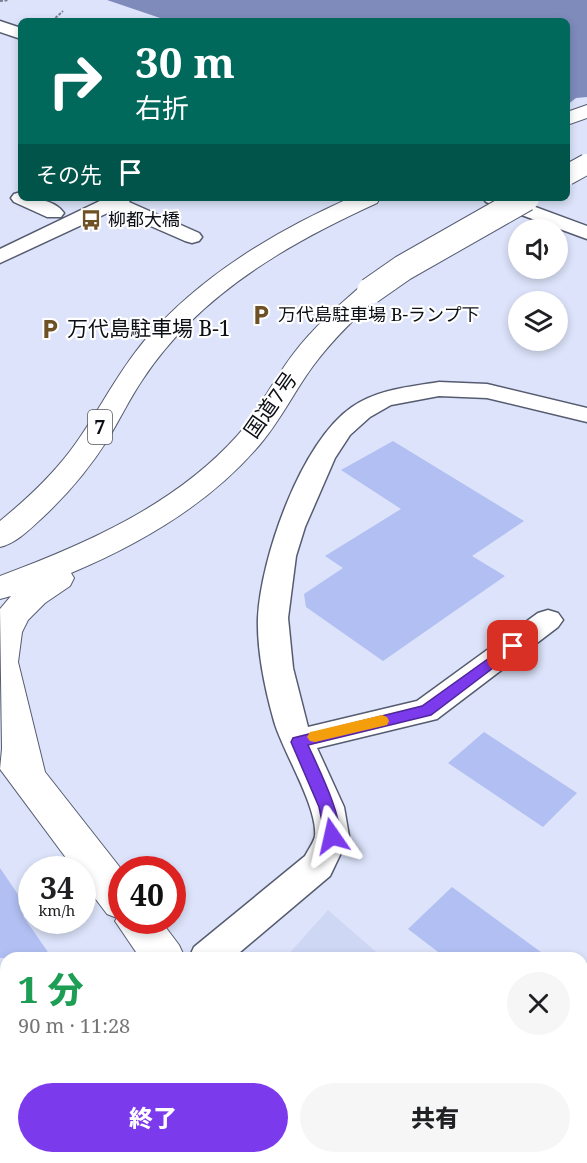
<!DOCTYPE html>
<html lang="ja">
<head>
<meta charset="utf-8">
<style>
	body { margin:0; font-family:"Noto Serif","Noto Sans JP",serif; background:#f6f6f6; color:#202124; height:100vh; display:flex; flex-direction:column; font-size:22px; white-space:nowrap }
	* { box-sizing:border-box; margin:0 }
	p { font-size:20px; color:#757577 }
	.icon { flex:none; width:33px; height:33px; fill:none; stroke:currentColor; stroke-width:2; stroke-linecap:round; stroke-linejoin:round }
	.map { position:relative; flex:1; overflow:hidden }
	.details { position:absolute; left:0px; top:952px; width:588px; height:212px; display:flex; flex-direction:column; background:#fff; border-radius:18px 18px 0 0; box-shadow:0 3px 9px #0003 }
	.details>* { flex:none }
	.top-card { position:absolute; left:18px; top:18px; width:552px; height:183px; border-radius:9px; box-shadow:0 3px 9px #0003; background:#00695c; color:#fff; overflow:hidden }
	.tools { position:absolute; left:508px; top:219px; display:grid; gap:12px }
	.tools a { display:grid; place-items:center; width:60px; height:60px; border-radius:50%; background:#fff; box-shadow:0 3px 9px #0003; font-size:30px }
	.speed { position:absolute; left:18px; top:856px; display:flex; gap:12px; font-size:30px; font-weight:700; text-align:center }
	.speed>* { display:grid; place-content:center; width:78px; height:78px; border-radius:50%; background:#fff; box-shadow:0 3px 9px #0003; line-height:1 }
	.speed small { font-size:15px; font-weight:400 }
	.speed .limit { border:9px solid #d22; background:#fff; color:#111 }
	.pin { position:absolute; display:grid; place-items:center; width:51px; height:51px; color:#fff; margin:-26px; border-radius:12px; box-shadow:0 3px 9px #0006 }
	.me { position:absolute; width:66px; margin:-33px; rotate:349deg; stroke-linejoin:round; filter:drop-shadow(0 0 4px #0008) }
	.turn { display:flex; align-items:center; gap:21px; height:126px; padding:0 18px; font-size:27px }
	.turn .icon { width:78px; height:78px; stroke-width:2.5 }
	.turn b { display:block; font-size:42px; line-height:51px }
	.then { display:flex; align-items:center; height:57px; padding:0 18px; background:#0003; gap:12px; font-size:22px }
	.round { display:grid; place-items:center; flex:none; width:63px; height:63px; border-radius:32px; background:#f6f6f6 }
	.summary { display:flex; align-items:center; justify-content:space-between; height:102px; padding:0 18px }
	h1 { font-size:36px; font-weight:800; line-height:45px; color:#1e9e55 }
	.button { display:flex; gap:12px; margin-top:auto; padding:12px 18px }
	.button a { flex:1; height:69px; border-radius:36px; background:#7c3aed; color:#fff; font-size:24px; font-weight:800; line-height:69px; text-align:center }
	.button a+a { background:#f6f6f6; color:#202124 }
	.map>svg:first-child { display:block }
	.built { fill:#ced7f4 }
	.water { fill:#7e8bbb }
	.pier { fill:#dce3fa }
	.building { fill:#b1bff2 }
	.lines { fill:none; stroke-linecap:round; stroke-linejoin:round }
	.minor-casing { stroke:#565c70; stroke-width:3 }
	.highway-casing { stroke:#565c70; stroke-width:2 }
	.path { stroke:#7b8090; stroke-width:2; stroke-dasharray:3 1.5; stroke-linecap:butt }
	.minor { fill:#fff; fill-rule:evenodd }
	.highway { fill:#fff; fill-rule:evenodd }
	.highway-bridge-far1-casing { stroke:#565c70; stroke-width:22; stroke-linecap:butt }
	.highway-bridge-casing { stroke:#565c70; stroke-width:28; stroke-linecap:butt }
	.highway-bridge-far1 { stroke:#fff; stroke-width:20 }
	.highway-bridge { stroke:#fff; stroke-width:26 }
	.route { fill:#7c3aed; stroke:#51269a; stroke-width:1.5 }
	.slow { fill:#f59e0b }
	.labels { text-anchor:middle; stroke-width:4.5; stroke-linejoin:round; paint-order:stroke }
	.far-poi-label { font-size:18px; fill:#0c0f16; stroke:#fff; text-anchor:start }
	.shield { fill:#fff; stroke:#55575c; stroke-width:1.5 }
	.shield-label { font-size:20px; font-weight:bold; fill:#0c0f16 }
	.poi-label { font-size:21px; fill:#0c0f16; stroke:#fff; text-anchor:start }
	.street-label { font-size:21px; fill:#0c0f16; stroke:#fff }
</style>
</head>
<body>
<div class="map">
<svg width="587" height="1163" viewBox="0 0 587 1163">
	<rect width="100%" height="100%" fill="#dce3fa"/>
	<path class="built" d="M 328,910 L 383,958 L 285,958 Z
		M 582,1136 L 587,1141 L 587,1163 L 412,1163 L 408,1158 L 582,1158 Z"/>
	<path class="water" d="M 107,0 L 587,0 L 587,163 L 567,156 L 567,21 L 169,21 Z"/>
	<path class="pier" d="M 587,97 L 587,166 L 567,159 L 567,105 L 576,98 Z"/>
	<path class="building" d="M 393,441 L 524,521 L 472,556 L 505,576 L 383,661 L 306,607 L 304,594 L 343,568 L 325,556 L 401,509 L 341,470 Z
		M 484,732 L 577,793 L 543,827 L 448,763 Z
		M 0,868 L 30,912 L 23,916 L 52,958 L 0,958 Z
		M 452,887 L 549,958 L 446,958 L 408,929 Z"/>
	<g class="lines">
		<g class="minor-casing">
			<path id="minor" d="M 0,21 L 21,28 L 21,39 L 0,32 Z
				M 21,192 L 21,198 C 35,198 55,200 64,213 L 61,217 L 47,217 L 14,202 L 11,198 L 14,194 Z
				M 106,198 L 132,198 L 129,202 L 199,233 L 202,237 L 199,241 L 192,243 L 185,241 L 114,210 L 0,263 L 0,249 Z
				M 483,198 L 511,198 L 587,226 L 587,239 L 486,202 Z
				M 439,382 L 487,384 L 587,408 L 587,422 L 487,398 L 439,396 L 391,405 L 370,417 L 350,435 L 335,458 L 305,527 L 296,556 L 288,618 L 293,668 L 308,727 L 417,701 L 538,613 L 548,610 L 558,613 L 563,620 L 558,627 L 437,719 L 317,748 L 344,807 L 349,836 L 330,876 L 233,958 L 189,958 L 194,947 L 305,856 C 308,850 314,842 315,836 C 318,807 282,750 274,721 C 265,689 257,651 258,618 C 261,557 301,442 352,407 C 378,389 409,387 439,382 Z
				M 6,1095 L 6,1136 L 0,1138 L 0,1097 Z"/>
		</g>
		<g class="highway-casing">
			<path id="highway" d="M 587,105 L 587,118 L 567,125 L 567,112 Z
				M 350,198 L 380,198 L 377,203 C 309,234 243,270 189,323 C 172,340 156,359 143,379 C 130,398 120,419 108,439 C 89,469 67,495 41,519 C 28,531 16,543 0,547 L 0,521 C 28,498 55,473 76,443 C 100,409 118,372 145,340 C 200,276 274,232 350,198 Z
				M 370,283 L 379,286 L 383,291 L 379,296 C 355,318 332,340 313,366 C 293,393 279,424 256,449 C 207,505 140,544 71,573 L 74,578 L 70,586 L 45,603 L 28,620 L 22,632 L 18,662 L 45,772 L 122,870 L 122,921 L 161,921 L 179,945 L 185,958 L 140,958 L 115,921 L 117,918 L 107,914 L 82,881 L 82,870 L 75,870 L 0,769 L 2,749 L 0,609 L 11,596 L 0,599 L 0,576 C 86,544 175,505 237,436 C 259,411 273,380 294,353 C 313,328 337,307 361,286 Z
				M 285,1158 L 334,1158 L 336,1163 L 287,1163 Z"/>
		</g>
		<path class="path" d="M 0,1 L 9,0
			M 52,21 L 63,11"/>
		<use href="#minor" class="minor"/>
		<use href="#highway" class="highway"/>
		<g class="highway-bridge-far1-casing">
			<path id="highway-bridge-far1" d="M 567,175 L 587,164"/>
		</g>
		<g class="highway-bridge-casing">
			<path id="highway-bridge" d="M 370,291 L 403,268 L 526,198"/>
		</g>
		<use href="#highway-bridge-far1" class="highway-bridge-far1"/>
		<use href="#highway-bridge" class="highway-bridge"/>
	</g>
	<path class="route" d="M 513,641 L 520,646 L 518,649 L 431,715 L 308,745 C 316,763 347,824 338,841 L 332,843 L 326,841 L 319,807 L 291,742 L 293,738 L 422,706 Z"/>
	<path class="slow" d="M 382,715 L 387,717 L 389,721 L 387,725 L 315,742 L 310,741 L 307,737 L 310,732 L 315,731 Z"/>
	<defs>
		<g id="bus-bare" transform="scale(1.62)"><path d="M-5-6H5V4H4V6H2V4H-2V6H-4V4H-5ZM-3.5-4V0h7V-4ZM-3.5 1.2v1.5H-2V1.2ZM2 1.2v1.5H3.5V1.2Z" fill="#6e5125" stroke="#fff" stroke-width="2.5" paint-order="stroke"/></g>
		<g id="parking-bare" transform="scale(1.62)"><path d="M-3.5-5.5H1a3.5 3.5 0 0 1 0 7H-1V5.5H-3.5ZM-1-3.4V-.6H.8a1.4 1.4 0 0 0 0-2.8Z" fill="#6e5125" stroke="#fff" stroke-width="2.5" paint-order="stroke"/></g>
	</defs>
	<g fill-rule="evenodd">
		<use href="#bus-bare" x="91" y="220"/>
		<use href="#parking-bare" x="261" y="315"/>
		<use href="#parking-bare" x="50" y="329"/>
	</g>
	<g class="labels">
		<g class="far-poi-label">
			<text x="108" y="226">柳都大橋</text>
			<text x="278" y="321">万代島駐車場 B-ランプ下</text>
		</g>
		<rect class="shield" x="88" y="410" width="24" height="34" rx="4.5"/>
		<g class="shield-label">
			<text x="100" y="434">7</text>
		</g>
		<g class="poi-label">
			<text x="67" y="336">万代島駐車場 B-1</text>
		</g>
		<g class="street-label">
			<text transform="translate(271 405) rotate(-55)" y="7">国道7号</text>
		</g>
	</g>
</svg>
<div class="tools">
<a><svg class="icon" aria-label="sound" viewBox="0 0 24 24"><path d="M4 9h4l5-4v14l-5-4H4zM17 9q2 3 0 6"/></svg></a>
<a><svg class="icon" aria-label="layers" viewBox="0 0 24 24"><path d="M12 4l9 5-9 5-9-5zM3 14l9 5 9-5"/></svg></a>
</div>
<div class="speed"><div>34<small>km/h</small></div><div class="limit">40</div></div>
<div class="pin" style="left:513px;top:646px;background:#d93025"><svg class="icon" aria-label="arrive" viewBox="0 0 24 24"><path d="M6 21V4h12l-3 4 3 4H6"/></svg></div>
<svg class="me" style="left:332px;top:836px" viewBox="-20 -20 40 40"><path d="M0-17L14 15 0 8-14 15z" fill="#7c3aed" stroke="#fff" stroke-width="4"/></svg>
<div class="top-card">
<div class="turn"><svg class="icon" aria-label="right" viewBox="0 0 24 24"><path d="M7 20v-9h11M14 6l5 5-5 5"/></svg><div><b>30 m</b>右折</div></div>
<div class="then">その先<svg class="icon" aria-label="arrive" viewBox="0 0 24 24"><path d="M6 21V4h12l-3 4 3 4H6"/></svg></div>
</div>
<section class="details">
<div class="summary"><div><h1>1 分</h1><p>90 m · 11:28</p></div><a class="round"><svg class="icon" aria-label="close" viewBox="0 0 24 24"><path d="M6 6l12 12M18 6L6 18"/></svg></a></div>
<div class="button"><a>終了</a><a>共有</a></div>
</section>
</div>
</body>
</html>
